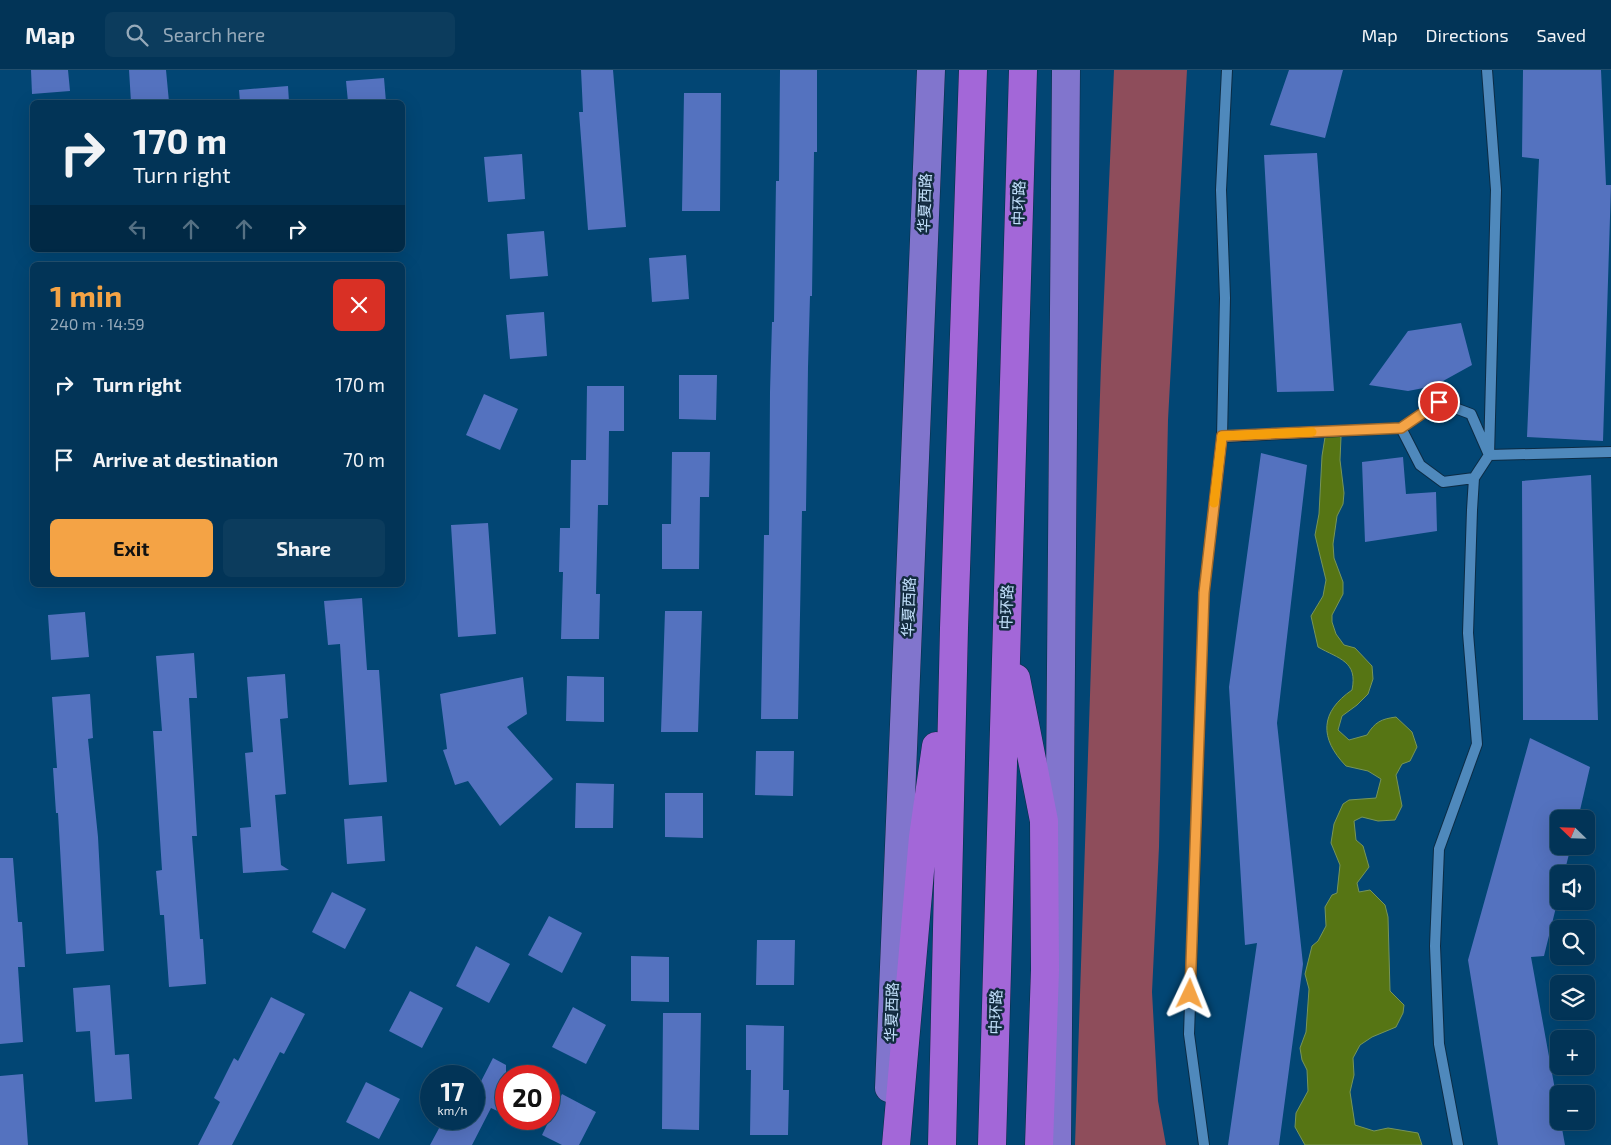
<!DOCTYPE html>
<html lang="en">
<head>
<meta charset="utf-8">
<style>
	body { margin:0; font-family:"Exo 2","Noto Sans SC",sans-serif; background:#0c3c5d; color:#f1f3f6; height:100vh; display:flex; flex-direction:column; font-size:19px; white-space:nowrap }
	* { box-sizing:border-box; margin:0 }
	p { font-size:16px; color:#96aaba }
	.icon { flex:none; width:28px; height:28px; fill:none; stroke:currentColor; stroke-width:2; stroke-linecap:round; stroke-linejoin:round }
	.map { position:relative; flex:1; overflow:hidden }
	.panel { position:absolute; left:30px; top:192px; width:375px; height:325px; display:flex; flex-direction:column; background:#023457; border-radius:8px; box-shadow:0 5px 20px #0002,0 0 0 1px #234f6d }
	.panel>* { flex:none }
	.top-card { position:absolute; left:30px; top:30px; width:375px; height:152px; border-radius:8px; box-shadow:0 5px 20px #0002,0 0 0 1px #234f6d; background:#023457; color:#f1f3f6; overflow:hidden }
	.needle { width:32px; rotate:293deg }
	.controls { position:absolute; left:1550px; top:740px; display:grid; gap:10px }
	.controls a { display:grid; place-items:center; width:45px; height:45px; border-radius:8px; background:#023457; box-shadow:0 5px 20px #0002,0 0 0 1px #234f6d; font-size:25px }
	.speed { position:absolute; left:420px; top:995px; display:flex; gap:10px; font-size:25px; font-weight:700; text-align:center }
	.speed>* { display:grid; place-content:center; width:65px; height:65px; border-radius:50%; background:#023457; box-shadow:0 5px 20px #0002,0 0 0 1px #234f6d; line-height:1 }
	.speed small { font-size:12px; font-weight:400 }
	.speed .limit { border:8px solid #d22; background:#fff; color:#111 }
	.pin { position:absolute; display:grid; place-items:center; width:42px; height:42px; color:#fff; margin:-21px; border:2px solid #fff; border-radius:50%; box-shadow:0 1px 5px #0007 }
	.me { position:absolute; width:55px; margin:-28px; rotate:2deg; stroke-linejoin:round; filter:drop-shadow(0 0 4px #0008) }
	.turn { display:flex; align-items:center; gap:18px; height:105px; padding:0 20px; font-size:22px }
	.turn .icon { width:65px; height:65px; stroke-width:2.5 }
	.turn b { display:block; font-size:35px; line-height:42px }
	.lanes { display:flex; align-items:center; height:48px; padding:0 20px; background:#0003; justify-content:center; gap:25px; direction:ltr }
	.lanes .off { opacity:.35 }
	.round { display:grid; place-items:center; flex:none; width:52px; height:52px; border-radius:8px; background:#0c3c5d }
	.head { display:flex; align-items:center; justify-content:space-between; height:85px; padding:0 20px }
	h1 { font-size:30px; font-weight:700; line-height:38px; color:#f4a345 }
	.button { display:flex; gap:10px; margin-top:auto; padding:10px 20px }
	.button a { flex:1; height:58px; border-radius:8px; background:#f4a345; color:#111; font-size:20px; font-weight:700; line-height:58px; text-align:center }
	.button a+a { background:#0c3c5d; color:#f1f3f6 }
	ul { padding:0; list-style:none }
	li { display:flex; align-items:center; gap:15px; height:75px; padding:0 20px }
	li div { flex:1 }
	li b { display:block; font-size:19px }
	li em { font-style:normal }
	header { display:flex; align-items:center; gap:30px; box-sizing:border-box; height:70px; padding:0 25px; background:#023457; border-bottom:1px solid #234f6d }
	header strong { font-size:24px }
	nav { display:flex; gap:28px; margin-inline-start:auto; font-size:18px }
	.search { width:350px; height:45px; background:#0c3c5d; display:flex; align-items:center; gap:12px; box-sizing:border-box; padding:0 18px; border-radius:8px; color:#96aaba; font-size:19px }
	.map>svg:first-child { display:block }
	.green { fill:#8e4d5b }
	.water { fill:#567514; stroke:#77955a }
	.building { fill:#5472bf }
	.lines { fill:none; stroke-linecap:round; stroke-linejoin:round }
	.lane-casing { stroke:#0c2c45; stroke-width:12 }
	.primary-casing { stroke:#0c2c45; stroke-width:29 }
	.highway-casing { stroke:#0c2c45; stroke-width:29 }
	.lane { stroke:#4f89bc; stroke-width:10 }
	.primary { stroke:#8175cd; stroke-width:28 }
	.highway { stroke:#a367d8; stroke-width:28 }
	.route-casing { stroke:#9f6a2d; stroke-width:12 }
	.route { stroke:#f4a345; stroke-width:9 }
	.slow { stroke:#f59e0b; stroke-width:9 }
	.labels { text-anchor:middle; stroke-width:5; stroke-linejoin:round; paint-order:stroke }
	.street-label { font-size:15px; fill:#c3e1fc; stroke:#132c40 }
</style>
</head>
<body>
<header>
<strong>Map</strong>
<div class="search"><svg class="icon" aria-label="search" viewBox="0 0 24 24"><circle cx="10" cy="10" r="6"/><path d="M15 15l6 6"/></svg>Search here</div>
<nav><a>Map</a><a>Directions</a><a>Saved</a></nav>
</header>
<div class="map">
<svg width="1611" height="1075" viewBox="0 0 1611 1075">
	<rect width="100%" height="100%" fill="#024674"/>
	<path class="green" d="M 1114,0 L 1187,0 L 1168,350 L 1159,777 L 1152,922 L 1158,1031 L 1166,1075 L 1075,1075 L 1101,295 Z"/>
	<path class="water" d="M 1326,361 L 1341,367 L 1340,390 L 1344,423 L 1343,434 L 1337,446 L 1333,474 L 1334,488 L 1343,512 L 1343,524 L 1332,545 L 1332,552 L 1336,564 L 1344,575 L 1355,578 L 1372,596 L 1373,609 L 1368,624 L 1357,635 L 1342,646 L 1338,660 L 1349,670 L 1367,665 C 1375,652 1381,649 1396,647 L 1412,662 L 1417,677 L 1410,691 L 1402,694 L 1396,705 L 1402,736 L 1395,750 L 1378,751 L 1362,747 L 1354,751 L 1356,770 L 1363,776 L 1369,797 L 1357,813 L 1359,822 L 1370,820 L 1385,835 L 1388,847 L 1390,921 L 1404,935 L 1403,943 L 1396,957 L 1372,967 L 1360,975 L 1353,988 L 1354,1005 L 1350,1022 L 1355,1055 L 1374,1061 L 1388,1058 L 1418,1063 L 1422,1075 L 1305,1075 L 1295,1057 L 1296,1043 L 1308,1021 L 1307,1000 L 1302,990 L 1300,978 L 1306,962 L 1309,919 L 1305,904 L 1312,876 L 1318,871 L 1326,856 L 1325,837 L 1332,825 L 1337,823 L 1340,795 L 1331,773 L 1334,754 L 1343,734 L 1349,730 L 1376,728 L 1381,709 L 1368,701 L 1346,696 C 1319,668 1320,642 1352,620 C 1358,591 1339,589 1318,577 L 1311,546 L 1323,526 L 1326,510 L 1315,465 L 1319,444 L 1322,386 Z"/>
	<path class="building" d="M 31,0 L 68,0 L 70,21 L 32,24 Z
		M 129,0 L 166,0 L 169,32 L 131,32 Z
		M 581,0 L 613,0 L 626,157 L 588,160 L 579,42 L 583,42 Z
		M 780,0 L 817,0 L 817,82 L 814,82 L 812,226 L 810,226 L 808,297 L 806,441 L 802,441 L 798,649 L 761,649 L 764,465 L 769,465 L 770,322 L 772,252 L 774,252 L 776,111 L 779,111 Z
		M 1289,0 L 1343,0 L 1325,68 L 1270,55 Z
		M 1523,0 L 1601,0 L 1606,115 L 1611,115 L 1603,371 L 1527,367 L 1539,89 L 1522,87 Z
		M 384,8 L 386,32 L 348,32 L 346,11 Z
		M 288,16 L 289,32 L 240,32 L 239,20 Z
		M 684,23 L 721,23 L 720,141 L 682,141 Z
		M 1317,83 L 1334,321 L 1277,322 L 1264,85 Z
		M 522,84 L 525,129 L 488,132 L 484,87 Z
		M 544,161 L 548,206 L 510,209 L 507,164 Z
		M 686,185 L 689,229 L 652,232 L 649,188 Z
		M 544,242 L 547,286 L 510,289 L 506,245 Z
		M 1461,253 L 1472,295 L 1434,316 L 1408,321 L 1369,315 L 1408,261 Z
		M 679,305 L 717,305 L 716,350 L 679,349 Z
		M 587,316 L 624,316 L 624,361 L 609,361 L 608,435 L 598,435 L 596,524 L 600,524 L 599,569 L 561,569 L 563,502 L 559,502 L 560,458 L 570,458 L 571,390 L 586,390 Z
		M 484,324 L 518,339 L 500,380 L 466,365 Z
		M 672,382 L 710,382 L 709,427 L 700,427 L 699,499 L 662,499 L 662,454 L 671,454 Z
		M 1261,383 L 1307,395 L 1277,653 L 1303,894 L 1279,1075 L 1228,1075 L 1257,873 L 1245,875 L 1229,617 Z
		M 1403,387 L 1406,424 L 1436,422 L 1437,461 L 1365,472 L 1362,392 Z
		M 1591,405 L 1598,650 L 1523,650 L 1522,411 Z
		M 488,453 L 496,564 L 458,567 L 451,455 Z
		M 362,528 L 367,600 L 379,600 L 387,712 L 349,715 L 340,574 L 328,575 L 324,531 Z
		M 665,541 L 702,541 L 698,662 L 661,662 Z
		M 85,542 L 89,587 L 51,590 L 48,545 Z
		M 194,583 L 197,628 L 189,628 L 197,766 L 192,766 L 200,869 L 203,869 L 206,914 L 169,917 L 164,845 L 160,845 L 156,801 L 162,800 L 153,661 L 162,661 L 156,586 Z
		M 285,604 L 288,648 L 280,649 L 286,724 L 275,725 L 281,795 L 289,800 L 243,803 L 240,758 L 251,757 L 245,683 L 253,682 L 247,607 Z
		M 567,606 L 604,607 L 604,652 L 566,651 Z
		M 523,607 L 527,644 L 507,657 L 553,709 L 500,756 L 468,711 L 455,715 L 443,680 L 447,679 L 440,624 Z
		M 90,624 L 93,668 L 88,669 L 98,767 L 104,881 L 66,884 L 58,743 L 56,743 L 53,698 L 57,698 L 52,627 Z
		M 1530,668 L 1590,697 L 1578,749 L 1559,749 L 1559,776 L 1571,776 L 1564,804 L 1559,804 L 1559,825 L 1544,886 L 1531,887 L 1565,1075 L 1498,1075 L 1468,890 Z
		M 756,681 L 794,681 L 793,726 L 755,725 Z
		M 576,713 L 614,714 L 613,758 L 575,758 Z
		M 665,723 L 703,723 L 703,768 L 665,767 Z
		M 382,746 L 385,791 L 347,794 L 344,749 Z
		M 0,788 L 13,788 L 18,852 L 22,852 L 25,897 L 18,897 L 23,972 L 0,974 Z
		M 332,822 L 366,839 L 345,879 L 312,862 Z
		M 549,846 L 582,863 L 562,903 L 528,885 Z
		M 757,870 L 795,870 L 794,915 L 756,915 Z
		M 476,876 L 510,894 L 489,933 L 456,916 Z
		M 631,886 L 669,887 L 669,932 L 631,931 Z
		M 110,915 L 115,985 L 129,984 L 132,1029 L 95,1032 L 90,961 L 76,962 L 73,918 Z
		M 410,921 L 443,938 L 422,978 L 389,961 Z
		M 271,927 L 305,944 L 284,984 L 280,982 L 232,1075 L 198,1075 L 220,1032 L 214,1028 L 234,988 L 238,991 Z
		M 573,937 L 606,955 L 586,994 L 552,977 Z
		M 663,943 L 701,943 L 699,1060 L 662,1059 Z
		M 746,955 L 784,956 L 783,1020 L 789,1020 L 788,1065 L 750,1065 L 751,1000 L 746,1000 Z
		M 493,988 L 506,995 L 506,1045 L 491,1038 L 472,1075 L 430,1075 L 444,1049 L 474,1049 L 474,1025 Z
		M 23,1004 L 28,1075 L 0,1075 L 0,1006 Z
		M 366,1012 L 400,1029 L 379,1069 L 346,1052 Z
		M 562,1024 L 596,1042 L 579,1075 L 562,1075 L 542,1065 Z"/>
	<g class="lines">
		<g class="lane-casing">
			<path id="lane" d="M 1401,358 L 1420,395 L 1443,412 L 1474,408
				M 1222,367 L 1401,358 L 1439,332 L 1471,344 L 1489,385 L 1496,120 L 1487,0
				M 1204,1075 L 1189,964 L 1204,523 L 1222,367 L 1225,228 L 1221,120 L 1227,0
				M 1458,1075 L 1439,974 L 1435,876 L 1439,779 L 1477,674 L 1468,563 L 1472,440 L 1474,408 L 1489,385 L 1611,382"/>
		</g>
		<g class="primary-casing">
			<path id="primary" d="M 889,1018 L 931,0
				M 1057,1075 L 1066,0"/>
		</g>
		<g class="highway-casing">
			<path id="highway" d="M 1016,608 L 1044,751 L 1045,900 L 1039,1075
				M 896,1075 L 923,767 L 936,676
				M 942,1075 L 954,558 L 973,0
				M 992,1075 L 1023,0"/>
		</g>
		<use href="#lane" class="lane"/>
		<use href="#primary" class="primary"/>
		<use href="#highway" class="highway"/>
	</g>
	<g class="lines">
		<g class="route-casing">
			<path id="route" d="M 1190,924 L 1204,523 L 1222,366 L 1401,358 L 1439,332"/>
		</g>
		<use href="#route" class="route"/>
		<path class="slow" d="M 1214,433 L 1222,366 L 1312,362"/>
	</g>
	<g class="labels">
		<g class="street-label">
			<text transform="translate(925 133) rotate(-88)" y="5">华夏西路</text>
			<text transform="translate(1019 133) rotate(-88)" y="5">中环路</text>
			<text transform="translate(909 537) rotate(-88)" y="5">华夏西路</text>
			<text transform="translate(1007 537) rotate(-88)" y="5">中环路</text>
			<text transform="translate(892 942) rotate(-88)" y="5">华夏西路</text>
			<text transform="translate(996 942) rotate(-88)" y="5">中环路</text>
		</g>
	</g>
</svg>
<div class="controls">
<a><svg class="needle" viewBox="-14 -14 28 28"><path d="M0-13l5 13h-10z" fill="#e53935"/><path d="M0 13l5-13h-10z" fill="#96aaba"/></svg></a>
<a><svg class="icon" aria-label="sound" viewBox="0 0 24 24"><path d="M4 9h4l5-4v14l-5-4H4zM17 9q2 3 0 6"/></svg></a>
<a><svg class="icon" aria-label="search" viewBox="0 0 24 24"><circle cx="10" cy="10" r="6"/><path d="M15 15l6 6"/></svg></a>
<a><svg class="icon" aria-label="layers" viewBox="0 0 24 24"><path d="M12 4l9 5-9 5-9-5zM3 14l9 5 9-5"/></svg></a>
<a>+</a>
<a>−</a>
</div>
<div class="speed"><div>17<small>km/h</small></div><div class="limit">20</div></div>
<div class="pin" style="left:1439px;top:332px;background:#d93025"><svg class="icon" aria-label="arrive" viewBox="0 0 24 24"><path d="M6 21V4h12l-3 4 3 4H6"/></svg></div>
<svg class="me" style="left:1190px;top:924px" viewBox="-20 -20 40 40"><path d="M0-17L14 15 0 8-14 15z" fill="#f4a345" stroke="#fff" stroke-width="4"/></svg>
<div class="top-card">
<div class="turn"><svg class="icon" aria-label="right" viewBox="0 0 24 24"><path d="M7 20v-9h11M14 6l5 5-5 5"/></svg><div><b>170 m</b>Turn right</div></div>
<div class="lanes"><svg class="icon off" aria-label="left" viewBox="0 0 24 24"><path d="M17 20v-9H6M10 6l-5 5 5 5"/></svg><svg class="icon off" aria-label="ahead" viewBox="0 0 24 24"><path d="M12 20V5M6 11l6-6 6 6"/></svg><svg class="icon off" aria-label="ahead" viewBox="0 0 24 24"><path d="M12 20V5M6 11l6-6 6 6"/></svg><svg class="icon" aria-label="right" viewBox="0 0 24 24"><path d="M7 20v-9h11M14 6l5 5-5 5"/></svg></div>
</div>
<section class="panel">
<div class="head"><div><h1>1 min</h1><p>240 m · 14:59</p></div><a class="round" style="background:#d93025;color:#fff"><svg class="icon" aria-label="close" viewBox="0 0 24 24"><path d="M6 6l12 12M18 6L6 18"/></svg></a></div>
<ul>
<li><svg class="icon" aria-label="right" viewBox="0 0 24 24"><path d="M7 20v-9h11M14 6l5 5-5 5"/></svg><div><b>Turn right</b></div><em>170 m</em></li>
<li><svg class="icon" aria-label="arrive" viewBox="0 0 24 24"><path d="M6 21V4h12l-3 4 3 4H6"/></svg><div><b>Arrive at destination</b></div><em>70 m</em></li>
</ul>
<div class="button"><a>Exit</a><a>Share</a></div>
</section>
</div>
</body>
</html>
